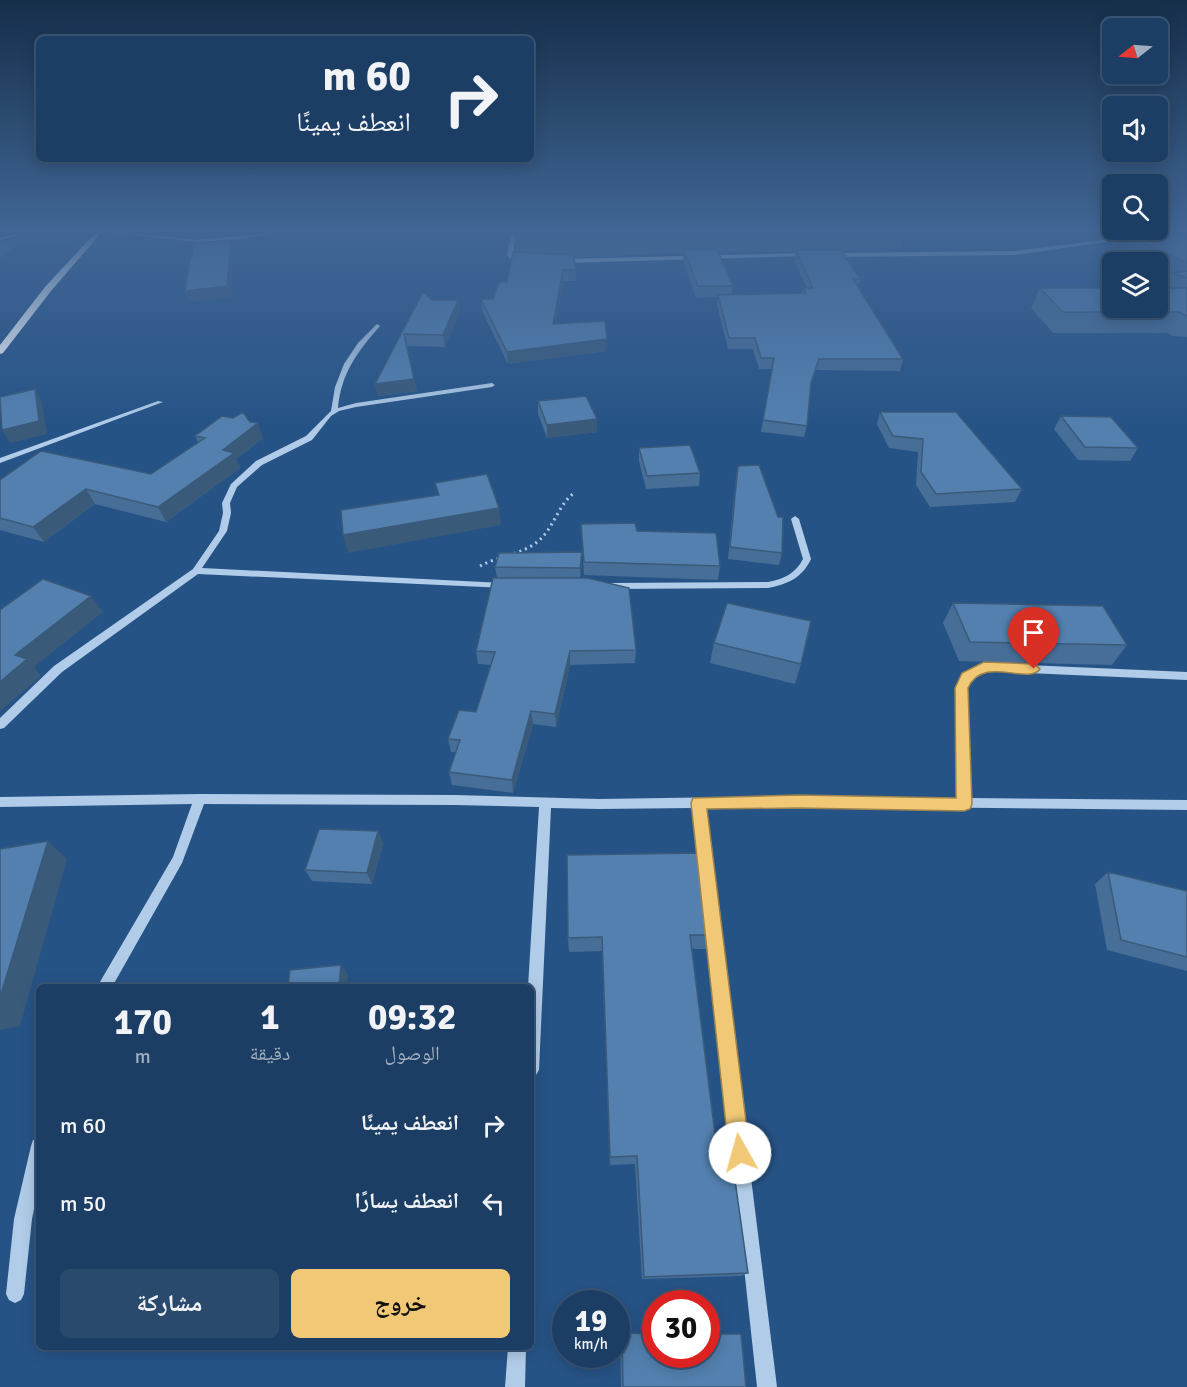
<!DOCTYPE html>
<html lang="ar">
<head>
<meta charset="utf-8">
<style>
	body { margin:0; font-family:Signika,"Noto Naskh Arabic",sans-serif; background:#29496d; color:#f1f3f6; direction:rtl; height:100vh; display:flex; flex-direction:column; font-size:22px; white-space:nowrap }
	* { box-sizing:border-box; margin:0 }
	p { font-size:20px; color:#a0aebf }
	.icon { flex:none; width:33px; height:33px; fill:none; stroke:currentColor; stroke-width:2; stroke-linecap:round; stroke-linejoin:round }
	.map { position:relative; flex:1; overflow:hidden; direction:ltr }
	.panel { position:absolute; left:36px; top:984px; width:498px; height:366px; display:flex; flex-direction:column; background:#1c3e64; border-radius:9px; box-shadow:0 3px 15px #0003,0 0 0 2px #3a5778; direction:rtl }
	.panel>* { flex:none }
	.banner { position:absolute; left:36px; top:36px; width:498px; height:126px; border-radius:9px; box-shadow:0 3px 15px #0003,0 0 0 2px #3a5778; direction:rtl; background:#1c3e64; color:#f1f3f6; overflow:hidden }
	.needle { width:39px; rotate:253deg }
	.tools { position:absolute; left:1102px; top:18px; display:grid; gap:12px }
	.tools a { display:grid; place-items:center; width:66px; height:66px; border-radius:9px; background:#1c3e64; box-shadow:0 3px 15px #0003,0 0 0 2px #3a5778; font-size:30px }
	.speed { position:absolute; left:552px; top:1290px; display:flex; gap:12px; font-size:30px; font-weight:700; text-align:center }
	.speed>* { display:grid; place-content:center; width:78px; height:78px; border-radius:50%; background:#1c3e64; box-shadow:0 3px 15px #0003,0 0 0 2px #3a5778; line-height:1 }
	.speed small { font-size:15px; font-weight:400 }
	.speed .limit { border:9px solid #d22; background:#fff; color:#111 }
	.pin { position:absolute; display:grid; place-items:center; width:51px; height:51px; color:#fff; margin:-62px -26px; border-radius:50% 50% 50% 0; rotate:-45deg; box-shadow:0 0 6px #0007 }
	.pin .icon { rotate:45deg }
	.me { position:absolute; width:66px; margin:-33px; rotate:353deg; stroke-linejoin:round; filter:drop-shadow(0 0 4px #0008) }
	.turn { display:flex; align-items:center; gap:21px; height:126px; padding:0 24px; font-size:27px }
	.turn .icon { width:78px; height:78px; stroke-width:2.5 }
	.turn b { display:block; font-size:42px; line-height:51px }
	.eta { display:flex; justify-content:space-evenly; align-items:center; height:102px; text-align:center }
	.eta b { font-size:36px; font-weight:700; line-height:42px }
	.primary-button { display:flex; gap:12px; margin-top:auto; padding:12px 24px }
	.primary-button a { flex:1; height:69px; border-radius:9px; background:#f1c976; color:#111; font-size:24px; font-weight:700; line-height:69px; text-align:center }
	.primary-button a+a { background:#29496d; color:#f1f3f6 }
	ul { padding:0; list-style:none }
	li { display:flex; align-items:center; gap:18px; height:78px; padding:0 24px }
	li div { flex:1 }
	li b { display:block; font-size:22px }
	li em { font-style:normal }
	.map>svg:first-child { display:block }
	.green { fill:#3b6ea2 }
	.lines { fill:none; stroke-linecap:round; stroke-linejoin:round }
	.path { stroke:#b1cce8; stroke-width:3; stroke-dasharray:2 4; stroke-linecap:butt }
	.minor { fill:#b1cce8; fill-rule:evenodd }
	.major { fill:#f3f8fe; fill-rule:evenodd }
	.wall { fill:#476e96; fill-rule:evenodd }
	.shaded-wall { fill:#3a5a7a }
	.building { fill:#5380af; stroke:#3a5a7a; stroke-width:1.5 }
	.route { fill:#f1c976; stroke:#9d834d; stroke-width:1.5 }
</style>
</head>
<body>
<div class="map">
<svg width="1187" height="1387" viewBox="0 0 1187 1387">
	<rect width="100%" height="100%" fill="#265386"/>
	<path class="green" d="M 42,232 L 77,232 L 69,241 L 22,241 L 0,258 L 0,242 Z"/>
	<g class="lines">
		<path class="path" d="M 480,566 C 498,556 521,555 537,542 C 554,529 557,506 574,493"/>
		<path class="minor" d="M 24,232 L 30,232 L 0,240 L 0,238 Z
			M 107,232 L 119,232 L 197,240 L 279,232 L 240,239 L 197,242 Z
			M 512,232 L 516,232 L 513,255 L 516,258 L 525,260 L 525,262 L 512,260 L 507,255 Z
			M 1168,232 L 1178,232 L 1014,255 L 833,257 L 830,255 L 833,253 L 1014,251 Z
			M 1139,249 L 1141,252 L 1110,257 L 1120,262 L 1115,262 L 1101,256 Z
			M 808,253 L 810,256 L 563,263 L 560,261 L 563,259 Z
			M 377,324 L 380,326 C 358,351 341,373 338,408 L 356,403 L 492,383 L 495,385 L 492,387 L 356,407 L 339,411 L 331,416 L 312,440 L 262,465 L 237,487 L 230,503 L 231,513 L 227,531 L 202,568 L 503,583 L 506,584 L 508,586 L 506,588 L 198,574 L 62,672 L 4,728 L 0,729 L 0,718 L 54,666 L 193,569 L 219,531 L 223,513 L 222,503 L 231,484 L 256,461 L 306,436 L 331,411 L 335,387 L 344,364 L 358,343 Z
			M 158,401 L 163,402 L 0,463 L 0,458 Z
			M 795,516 L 799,519 L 811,559 C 802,578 788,584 768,588 L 609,589 L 604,586 L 609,583 L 768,582 C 784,579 795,574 803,559 L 791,519 Z
			M 984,663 L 1187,672 L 1187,680 L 985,671 C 976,675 971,680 966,688 L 970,798 L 1187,800 L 1187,810 L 798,806 L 705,807 L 777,1387 L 757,1387 L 694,808 L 599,809 L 551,808 L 539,1070 L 536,1075 L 531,1078 L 531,987 L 528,987 L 539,807 L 455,805 L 204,804 L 182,863 L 112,987 L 97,987 L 173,857 L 192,804 L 0,807 L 0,797 L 200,794 L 455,795 L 599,799 L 798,796 L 958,798 L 956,688 L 966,673 Z
			M 39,1138 L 39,1184 L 32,1219 L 24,1294 L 21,1300 L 15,1303 L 9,1300 L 6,1294 L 14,1219 L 31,1146 L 33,1140 Z
			M 508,1347 L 526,1347 L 525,1387 L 505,1387 Z"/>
		<path class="major" d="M 96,232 L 102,232 L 51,291 L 3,353 L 0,354 L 0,345 L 45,287 Z"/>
	</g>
	<path class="wall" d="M 516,232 L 905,232 L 900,249 L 842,250 L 860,279 L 858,286 L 903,359 L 900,371 L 816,370 L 810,388 L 807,426 L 804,437 L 761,432 L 772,369 L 759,369 L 753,349 L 728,349 L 717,305 L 718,297 L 696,298 L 683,261 L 683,253 L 575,257 L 576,281 L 563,281 L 556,324 L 606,351 L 508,364 L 482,311 L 481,299 L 493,299 L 507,282 L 516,252 L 515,237 ZM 796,251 L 794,260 L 807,288 L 803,288 L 802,293 L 731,295 L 733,286 L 718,252 Z
		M 1019,232 L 1060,232 L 1024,234 Z
		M 1132,238 L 1187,239 L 1187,337 L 1172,336 L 1168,333 L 1053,333 L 1031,308 L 1040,288 L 1166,288 L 1170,280 L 1158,274 L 1158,262 L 1133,262 L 1123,257 Z
		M 423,292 L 432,300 L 458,300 L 460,311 L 445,347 L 407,346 L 417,391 L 378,396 L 375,384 Z
		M 538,401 L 597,432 L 547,438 L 538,414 Z
		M 880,412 L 1022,489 L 1015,502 L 930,507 L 916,485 L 918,452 L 889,448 L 877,424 Z
		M 1061,416 L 1138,448 L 1130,461 L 1078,460 L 1054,429 Z
		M 195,436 L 263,438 L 236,459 L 240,468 L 166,522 L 95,504 L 44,542 L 0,530 L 0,480 L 151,474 L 198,442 Z
		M 639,448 L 700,473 L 699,486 L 646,489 L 639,461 Z
		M 738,466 L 782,553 L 779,565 L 728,559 L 736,477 Z
		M 581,524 L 637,531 L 720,566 L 718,580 L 584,575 Z
		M 582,552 L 582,565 L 580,578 L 636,650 L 635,663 L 570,665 L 556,727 L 533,724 L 513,793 L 452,785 L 449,772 L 456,752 L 451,752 L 448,739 L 476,712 L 491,665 L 478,664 L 476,651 L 497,578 L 495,567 Z
		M 953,603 L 1127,645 L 1112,665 L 959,661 L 943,623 Z
		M 714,643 L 801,664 L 795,684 L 710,663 Z
		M 383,843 L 372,884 L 312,881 L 305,870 Z
		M 1108,872 L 1187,891 L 1187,971 L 1107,950 L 1095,884 Z
		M 711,935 L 707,949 L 692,949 L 720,1174 L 748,1273 L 741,1276 L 642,1279 L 635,1164 L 610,1165 L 602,951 L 569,952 L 568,938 Z
		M 620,1333 L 656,1334 L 746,1387 L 621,1387 Z"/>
	<path class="shaded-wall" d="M 231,240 L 234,251 L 231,297 L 190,302 L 185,291 Z
		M 563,270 L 563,281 L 554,336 L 553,324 Z
		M 458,300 L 460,311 L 445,347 L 443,335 Z
		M 607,339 L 606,351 L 508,364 L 507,352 Z
		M 414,379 L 417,391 L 378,396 L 375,384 Z
		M 35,389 L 42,402 L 47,434 L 10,443 L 2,430 Z
		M 597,419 L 597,432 L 547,438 L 547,425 Z
		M 258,423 L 263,438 L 236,459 L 240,468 L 166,522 L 158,507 L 223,450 Z
		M 86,489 L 95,504 L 44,542 L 33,527 Z
		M 499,508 L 501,525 L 348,553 L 343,535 Z
		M 582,552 L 582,565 L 580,581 L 580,568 Z
		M 91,596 L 103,612 L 34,667 L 41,676 L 0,711 L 0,682 L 15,655 Z
		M 570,651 L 570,665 L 556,727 L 555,714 Z
		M 531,711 L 533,724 L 513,793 L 512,780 Z
		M 378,831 L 383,843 L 372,884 L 367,873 Z
		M 48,841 L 67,859 L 20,1026 L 0,1030 L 0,997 Z
		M 341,965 L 348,975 L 347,987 L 339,987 Z"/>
	<path class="building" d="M 516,232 L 862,232 L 706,233 L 574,238 L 515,237 Z
		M 1172,233 L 1187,239 L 1187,263 L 1132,238 Z
		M 231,240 L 227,286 L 185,291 L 190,258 L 192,258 L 193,244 Z
		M 717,249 L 733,286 L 698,286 L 684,250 Z
		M 796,250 L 841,250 L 860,279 L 853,279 L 903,359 L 819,359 L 811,383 L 807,426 L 763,420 L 774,358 L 761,358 L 755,338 L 729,338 L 718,295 L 806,293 L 803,288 L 813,288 Z
		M 513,252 L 574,255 L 575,270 L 563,270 L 553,324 L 605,321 L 607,339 L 507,352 L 481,299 L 493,299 L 499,282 L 507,282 Z
		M 1187,271 L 1187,278 L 1174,273 Z
		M 1040,288 L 1113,288 L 1113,308 L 1158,308 L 1158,288 L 1187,288 L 1187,315 L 1184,315 L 1180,312 L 1063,312 Z
		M 423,292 L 432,300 L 458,300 L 443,335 L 404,334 L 414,379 L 375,384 Z
		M 35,389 L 39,421 L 2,430 L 0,397 Z
		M 586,396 L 597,419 L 547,425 L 538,401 Z
		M 243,412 L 250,422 L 258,423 L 223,450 L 234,453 L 158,507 L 86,489 L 33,527 L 0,518 L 0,480 L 41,451 L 151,474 L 205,438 L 195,436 L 222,416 L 233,418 Z
		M 880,412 L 956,412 L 1022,489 L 936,494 L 921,472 L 923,439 L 893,436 Z
		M 1061,416 L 1111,417 L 1138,448 L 1085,447 Z
		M 690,445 L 700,473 L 647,476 L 639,448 Z
		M 759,465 L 778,517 L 783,517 L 782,553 L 730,547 L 738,466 Z
		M 487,474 L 499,508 L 343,535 L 341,510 L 439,495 L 435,483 Z
		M 635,523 L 637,531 L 716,533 L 720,566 L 584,562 L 581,524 Z
		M 582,552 L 580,568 L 495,567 L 499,553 Z
		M 493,578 L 587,578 L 629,588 L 636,650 L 570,651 L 555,714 L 531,711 L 512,780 L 449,772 L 460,740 L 448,739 L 459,710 L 476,712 L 495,652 L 476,651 Z
		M 43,579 L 91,596 L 15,655 L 27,659 L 0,682 L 0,610 Z
		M 727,603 L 811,621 L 801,664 L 714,643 Z
		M 953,603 L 1103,606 L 1127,645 L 970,642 Z
		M 319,829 L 378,831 L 367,873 L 305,870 Z
		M 48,841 L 0,997 L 0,849 Z
		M 702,853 L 711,935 L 690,935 L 720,1174 L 734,1173 L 748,1273 L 644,1277 L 637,1156 L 610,1157 L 602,937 L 568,938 L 567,855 Z
		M 1108,872 L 1187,891 L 1187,957 L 1121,940 Z
		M 341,965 L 339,987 L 288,987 L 290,970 Z
		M 622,1333 L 656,1334 L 656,1354 L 706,1354 L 706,1334 L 741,1334 L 746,1387 L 623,1387 Z"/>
	<linearGradient id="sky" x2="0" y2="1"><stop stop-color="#152e4a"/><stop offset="0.54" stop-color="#416695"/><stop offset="1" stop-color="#416695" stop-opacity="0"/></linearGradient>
	<rect width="1187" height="426" fill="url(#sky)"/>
	<path class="route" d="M 984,662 L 1034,664 L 1040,669 C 1027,686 984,654 968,688 L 972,804 L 970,809 L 964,811 L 798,808 L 707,809 L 750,1153 L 747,1161 L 740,1164 L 732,1161 L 729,1153 L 691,803 L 693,798 L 798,795 L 956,798 L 955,688 L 962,673 Z"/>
</svg>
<div class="tools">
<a><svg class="needle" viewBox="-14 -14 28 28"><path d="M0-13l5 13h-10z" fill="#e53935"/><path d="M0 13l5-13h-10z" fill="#a0aebf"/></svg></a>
<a><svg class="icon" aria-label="sound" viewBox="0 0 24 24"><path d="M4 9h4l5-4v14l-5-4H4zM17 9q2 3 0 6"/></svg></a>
<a><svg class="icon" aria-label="search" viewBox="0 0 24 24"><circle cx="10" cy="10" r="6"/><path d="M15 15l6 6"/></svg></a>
<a><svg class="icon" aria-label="layers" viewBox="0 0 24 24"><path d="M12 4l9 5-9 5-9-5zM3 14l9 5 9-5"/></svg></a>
</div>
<div class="speed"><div>19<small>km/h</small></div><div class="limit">30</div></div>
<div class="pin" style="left:1034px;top:669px;background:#d93025"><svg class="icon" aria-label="arrive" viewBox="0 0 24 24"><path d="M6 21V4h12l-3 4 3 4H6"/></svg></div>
<svg class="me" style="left:740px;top:1153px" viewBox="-20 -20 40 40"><circle r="19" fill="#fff"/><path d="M0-13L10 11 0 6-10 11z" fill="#f1c976"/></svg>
<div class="banner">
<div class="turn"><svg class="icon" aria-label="right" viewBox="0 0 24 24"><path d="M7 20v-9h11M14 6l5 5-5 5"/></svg><div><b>60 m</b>انعطف يمينًا</div></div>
</div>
<section class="panel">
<div class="eta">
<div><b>09:32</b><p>الوصول</p></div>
<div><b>1</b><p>دقيقة</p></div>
<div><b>170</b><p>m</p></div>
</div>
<ul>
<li><svg class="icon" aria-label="right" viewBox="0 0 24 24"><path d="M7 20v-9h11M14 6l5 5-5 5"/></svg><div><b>انعطف يمينًا</b></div><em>60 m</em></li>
<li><svg class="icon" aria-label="left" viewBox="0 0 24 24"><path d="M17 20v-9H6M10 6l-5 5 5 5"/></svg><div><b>انعطف يسارًا</b></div><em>50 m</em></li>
</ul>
<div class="primary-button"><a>خروج</a><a>مشاركة</a></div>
</section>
</div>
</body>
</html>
